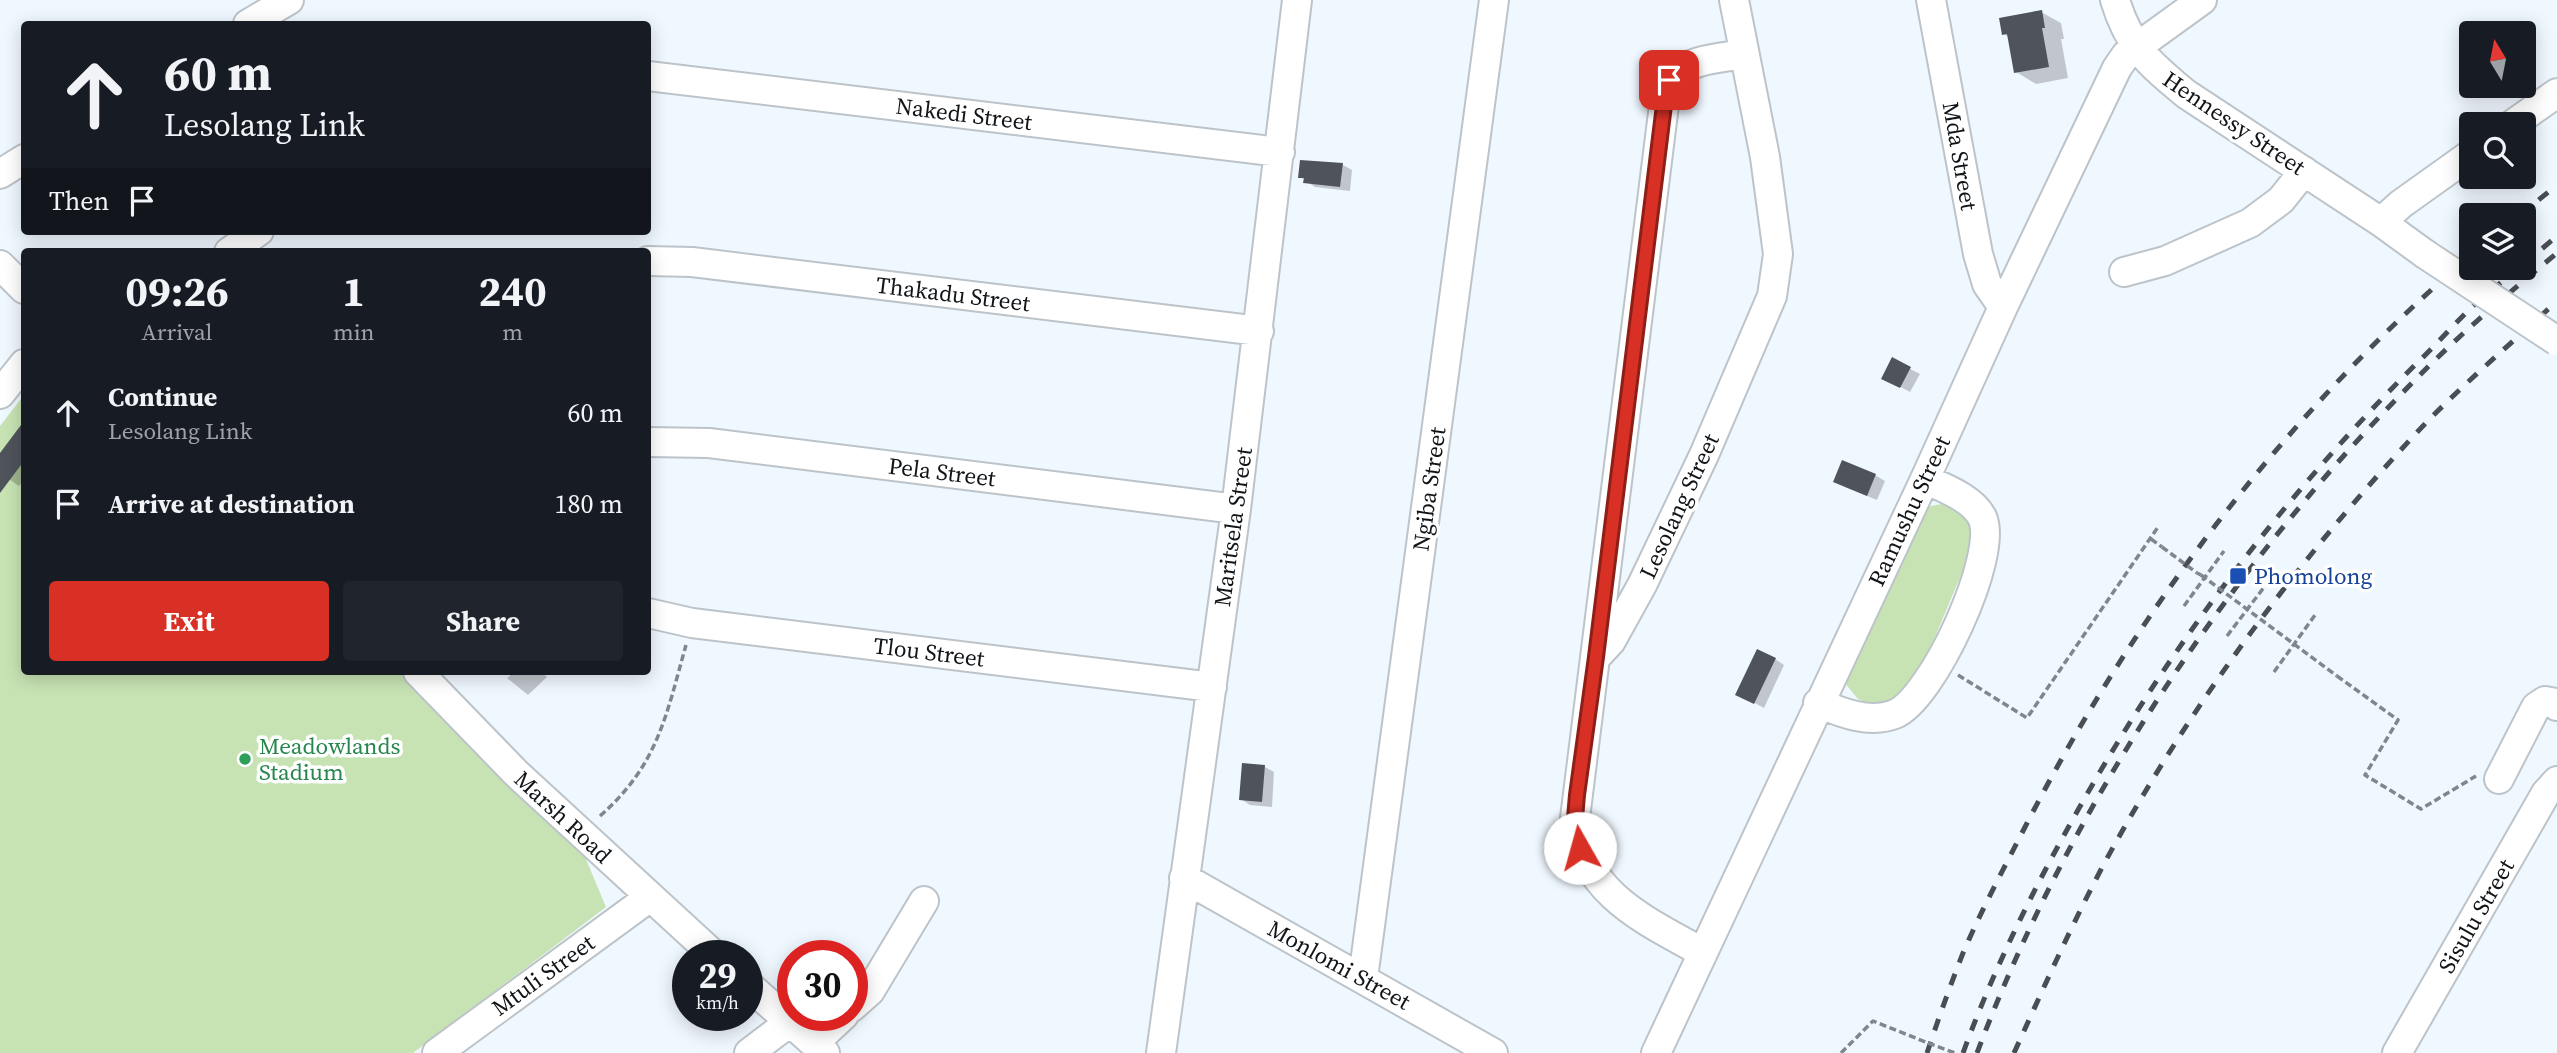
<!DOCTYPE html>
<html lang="en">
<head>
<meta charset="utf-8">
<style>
	body { margin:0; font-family:"Source Serif 4",serif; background:#20242c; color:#f1f3f6; height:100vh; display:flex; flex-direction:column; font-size:26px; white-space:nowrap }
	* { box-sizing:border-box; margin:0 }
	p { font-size:23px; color:#9ea1a6 }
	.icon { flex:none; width:38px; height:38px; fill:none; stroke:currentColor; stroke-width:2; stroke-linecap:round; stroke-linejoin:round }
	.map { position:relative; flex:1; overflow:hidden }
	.drawer { position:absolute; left:21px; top:248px; width:630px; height:427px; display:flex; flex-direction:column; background:#171b24; border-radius:7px; box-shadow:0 4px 18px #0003 }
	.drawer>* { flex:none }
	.banner { position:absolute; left:21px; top:21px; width:630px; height:214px; border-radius:7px; box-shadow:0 4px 18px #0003; background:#171b24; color:#f1f3f6; overflow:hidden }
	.needle { width:46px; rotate:350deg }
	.tools { position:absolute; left:2459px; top:21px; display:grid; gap:14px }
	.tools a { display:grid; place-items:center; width:77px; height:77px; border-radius:7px; background:#171b24; box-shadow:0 4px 18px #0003; font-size:35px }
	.speed { position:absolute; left:672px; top:940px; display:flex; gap:14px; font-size:35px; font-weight:700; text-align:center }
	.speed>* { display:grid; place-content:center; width:91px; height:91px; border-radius:50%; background:#171b24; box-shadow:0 4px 18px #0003; line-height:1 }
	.speed small { font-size:18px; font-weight:400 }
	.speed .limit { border:10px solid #d22; background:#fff; color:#111 }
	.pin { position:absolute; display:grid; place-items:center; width:60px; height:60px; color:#fff; margin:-30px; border-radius:14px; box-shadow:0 4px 10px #0006 }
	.me { position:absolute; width:77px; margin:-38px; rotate:353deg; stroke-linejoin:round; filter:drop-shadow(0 0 5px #0008) }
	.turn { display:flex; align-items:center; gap:24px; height:147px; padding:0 28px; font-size:32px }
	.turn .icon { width:91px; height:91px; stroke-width:2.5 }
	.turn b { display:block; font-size:49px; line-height:60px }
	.then { display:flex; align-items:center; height:66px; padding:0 28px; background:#0003; gap:14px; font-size:26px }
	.eta { display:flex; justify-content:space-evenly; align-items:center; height:119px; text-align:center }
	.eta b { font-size:42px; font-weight:700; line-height:49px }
	.cta { display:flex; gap:14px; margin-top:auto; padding:14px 28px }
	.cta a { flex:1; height:80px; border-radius:7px; background:#d93025; color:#fff; font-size:28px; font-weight:700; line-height:80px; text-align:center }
	.cta a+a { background:#20242c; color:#f1f3f6 }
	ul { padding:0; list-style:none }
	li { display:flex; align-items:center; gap:21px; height:91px; padding:0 28px }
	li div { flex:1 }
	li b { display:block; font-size:26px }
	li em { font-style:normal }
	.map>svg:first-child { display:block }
	.green { fill:#c7e3b3 }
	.shadow { fill:#0003 }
	.building { fill:#4e545a }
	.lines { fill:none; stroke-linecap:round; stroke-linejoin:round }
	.minor-casing { stroke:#bcc4ca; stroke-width:32 }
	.path { stroke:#80868b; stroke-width:3.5; stroke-dasharray:7 3.5; stroke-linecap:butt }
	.minor { stroke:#fff; stroke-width:28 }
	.rail { stroke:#494e52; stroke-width:5; stroke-dasharray:12 12; stroke-linecap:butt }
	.minor-bridge-casing { stroke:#bcc4ca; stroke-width:32; stroke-linecap:butt }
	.path-bridge { stroke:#80868b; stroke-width:3.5; stroke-dasharray:7 3.5; stroke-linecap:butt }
	.minor-bridge { stroke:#fff; stroke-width:28 }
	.route-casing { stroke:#8d1f18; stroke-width:18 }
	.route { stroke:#d93025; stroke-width:12 }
	.transit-dot { fill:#1a4fb4; stroke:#fff; stroke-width:2.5 }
	.leisure-dot { fill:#2e9e5b; stroke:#fff; stroke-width:2.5 }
	.labels { text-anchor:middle; stroke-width:7; stroke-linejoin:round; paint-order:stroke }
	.street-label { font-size:23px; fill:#121518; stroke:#fff }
	.transit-label { font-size:23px; fill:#164399; stroke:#fff; text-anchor:start }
	.leisure-label { font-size:23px; fill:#27864d; stroke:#fff; text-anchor:start }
</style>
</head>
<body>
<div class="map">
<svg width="2557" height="1053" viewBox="0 0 2557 1053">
	<rect width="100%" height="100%" fill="#f0f8ff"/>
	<path class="green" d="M 24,395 L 24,672 L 399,672 L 580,845 L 606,907 L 413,1053 L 0,1053 L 0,426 Z
		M 1948,503 L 1965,513 L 1977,537 L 1911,694 L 1885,710 L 1858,699 L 1844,682 L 1925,507 Z"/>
	<path class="shadow" d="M 2041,12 L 2061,23 L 2064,39 L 2061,39 L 2068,78 L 2036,84 L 2016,72 L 2009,37 L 2004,34 Z
		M 1343,165 L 1352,170 L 1350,191 L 1315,187 L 1300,177 Z
		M 1893,360 L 1920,374 L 1910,392 L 1884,378 Z
		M 24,424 L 24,479 L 19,486 L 0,473 L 0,456 Z
		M 1875,475 L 1885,481 L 1877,500 L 1845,487 Z
		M 1775,659 L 1784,665 L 1764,708 L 1747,699 Z
		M 508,672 L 542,672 L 547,677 L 528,695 L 507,678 L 510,676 Z
		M 1265,767 L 1274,772 L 1272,807 L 1250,805 L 1241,799 Z"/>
	<path class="building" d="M 2042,10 L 2045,28 L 2042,28 L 2049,67 L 2014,73 L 2007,34 L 2002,35 L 1999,18 Z
		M 1300,160 L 1343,163 L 1340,187 L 1303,183 L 1304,178 L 1298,178 Z
		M 1892,357 L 1911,367 L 1900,388 L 1881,379 Z
		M 24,421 L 24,461 L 0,493 L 0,453 Z
		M 1842,460 L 1876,474 L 1867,496 L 1833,482 Z
		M 1757,649 L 1776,658 L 1754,704 L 1735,695 Z
		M 1242,763 L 1265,765 L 1262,802 L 1239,800 Z"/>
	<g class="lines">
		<g class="minor-casing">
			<path id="minor" d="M 1931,0 L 1978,254 L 1987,284 L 2003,307
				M 2115,0 C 2129,47 2150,64 2186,94 L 2381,222 L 2425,254
				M 248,24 L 289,0
				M 648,76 L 1280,152
				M 2513,124 L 2557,93
				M 0,174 L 24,159
				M 2381,222 L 2401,204 L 2471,154
				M 229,252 L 259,231
				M 648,261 L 692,262 L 1259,331
				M 0,265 L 24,289
				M 2124,272 L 2165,261 L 2250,223 L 2281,200 L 2304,171
				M 0,394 L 24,364
				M 648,442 L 709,443 L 1236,509
				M 648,613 L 692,623 L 1212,687
				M 1598,655 L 1611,641 L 1642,585 L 1704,455 L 1772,296 L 1778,254 L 1765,157 L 1734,0
				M 418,672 L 516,773 L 715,956
				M 1818,703 C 1842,713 1870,724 1895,714 C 1932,699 2000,554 1982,517 C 1972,498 1944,488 1925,479
				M 2499,779 L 2536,707 L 2545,701 L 2555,703 L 2557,706
				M 1184,878 L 1493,1053
				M 1702,952 C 1644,920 1581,892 1575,818 L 1666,89 C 1677,59 1716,59 1744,54
				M 1363,978 L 1494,0
				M 747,984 L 825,1053
				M 852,1007 L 870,991 L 924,901
				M 814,1043 L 844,1015
				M 437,1053 L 650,897
				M 749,1053 L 790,1022
				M 1161,1053 L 1236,509 L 1297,0
				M 1656,1053 L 1925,479 L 2003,307 L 2117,68 L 2126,55 L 2202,0
				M 2397,1053 L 2546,793 L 2557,781"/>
		</g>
		<path class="path" d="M 2151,539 L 2162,547
			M 2197,573 L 2201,575
			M 2184,606 L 2224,551
			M 2227,636 L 2268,582
			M 2274,672 L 2315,615
			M 1958,675 L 2027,718 L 2158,527
			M 2337,676 L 2398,720 L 2365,775 L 2421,809 L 2476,776
			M 600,816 C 658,765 666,716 686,645
			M 1841,1053 L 1873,1021 L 1928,1043"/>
		<use href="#minor" class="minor"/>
		<path class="rail" d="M 2520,215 L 2557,185
			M 2524,264 L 2557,236
			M 1927,1053 C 1938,1020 1950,986 1963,953 C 1981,911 2003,870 2024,829 C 2134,614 2286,412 2471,255
			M 1963,1053 C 1994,968 2034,888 2078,810 C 2170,646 2282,498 2415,365 C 2435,346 2454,324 2474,305 C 2489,292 2504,280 2519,268
			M 1977,1053 C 2070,805 2232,563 2419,376 C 2462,332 2510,292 2557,253
			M 2014,1053 C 2043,989 2072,924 2105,862 C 2191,704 2299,558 2422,427 C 2464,383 2512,343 2557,301"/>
		<g class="minor-bridge-casing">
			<path id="minor-bridge" d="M 2425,254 L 2557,341"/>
		</g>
		<path class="path-bridge" d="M 2162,547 L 2197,573
			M 2201,575 L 2337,676
			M 1928,1043 L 1955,1053"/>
		<use href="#minor-bridge" class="minor-bridge"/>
	</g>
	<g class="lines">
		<g class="route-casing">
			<path id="route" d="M 1580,848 L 1575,818 L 1577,795 L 1596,657 L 1666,89 L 1669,80"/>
		</g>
		<use href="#route" class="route"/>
	</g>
	<rect class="transit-dot" x="2229" y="567" width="18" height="18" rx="3.5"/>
	<circle class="leisure-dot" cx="245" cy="759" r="7"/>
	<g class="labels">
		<g class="street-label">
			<text transform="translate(964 114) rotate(7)" y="8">Nakedi Street</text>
			<text transform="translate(2234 123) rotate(34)" y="8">Hennessy Street</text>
			<text transform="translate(1960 156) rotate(80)" y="8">Mda Street</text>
			<text transform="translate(953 294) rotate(7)" y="8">Thakadu Street</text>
			<text transform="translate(942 472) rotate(7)" y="8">Pela Street</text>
			<text transform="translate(1429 489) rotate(-82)" y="8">Ngiba Street</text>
			<text transform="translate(1679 506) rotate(-65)" y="8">Lesolang Street</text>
			<text transform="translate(1909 511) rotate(-65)" y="8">Ramushu Street</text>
			<text transform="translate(1233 527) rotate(-82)" y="8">Maritsela Street</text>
			<text transform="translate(929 652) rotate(7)" y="8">Tlou Street</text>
			<text transform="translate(563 817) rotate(43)" y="8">Marsh Road</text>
			<text transform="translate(2476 916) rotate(-60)" y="8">Sisulu Street</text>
			<text transform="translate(1339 965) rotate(29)" y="8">Monlomi Street</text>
			<text transform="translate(543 975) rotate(-36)" y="8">Mtuli Street</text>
		</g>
		<g class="transit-label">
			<text x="2254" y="584">Phomolong</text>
		</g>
		<g class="leisure-label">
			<text x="259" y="754">Meadowlands<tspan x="259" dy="26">Stadium</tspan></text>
		</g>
	</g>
</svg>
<div class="tools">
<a><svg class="needle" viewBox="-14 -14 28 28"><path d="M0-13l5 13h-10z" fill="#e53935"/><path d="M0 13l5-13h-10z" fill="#9ea1a6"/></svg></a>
<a><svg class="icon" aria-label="search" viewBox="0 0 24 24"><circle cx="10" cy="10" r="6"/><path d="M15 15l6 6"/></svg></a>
<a><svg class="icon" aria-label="layers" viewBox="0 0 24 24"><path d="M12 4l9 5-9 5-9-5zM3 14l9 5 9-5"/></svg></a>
</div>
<div class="speed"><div>29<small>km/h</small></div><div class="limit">30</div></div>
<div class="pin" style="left:1669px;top:80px;background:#d93025"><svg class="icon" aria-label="arrive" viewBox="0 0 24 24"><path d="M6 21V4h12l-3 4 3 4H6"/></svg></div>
<svg class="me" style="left:1580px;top:848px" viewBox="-20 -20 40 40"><circle r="19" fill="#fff"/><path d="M0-13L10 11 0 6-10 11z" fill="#d93025"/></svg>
<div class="banner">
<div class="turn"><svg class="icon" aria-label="ahead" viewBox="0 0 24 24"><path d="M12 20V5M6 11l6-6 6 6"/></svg><div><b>60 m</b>Lesolang Link</div></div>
<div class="then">Then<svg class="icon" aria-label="arrive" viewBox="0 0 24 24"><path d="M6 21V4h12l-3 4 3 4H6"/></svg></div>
</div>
<section class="drawer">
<div class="eta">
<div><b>09:26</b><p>Arrival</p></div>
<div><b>1</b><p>min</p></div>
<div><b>240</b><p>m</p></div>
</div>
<ul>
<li><svg class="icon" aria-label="ahead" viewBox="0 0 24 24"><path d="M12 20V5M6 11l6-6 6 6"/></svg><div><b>Continue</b><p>Lesolang Link</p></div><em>60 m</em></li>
<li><svg class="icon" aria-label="arrive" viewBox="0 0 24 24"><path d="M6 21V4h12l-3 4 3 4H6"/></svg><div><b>Arrive at destination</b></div><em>180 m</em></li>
</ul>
<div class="cta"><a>Exit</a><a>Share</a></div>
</section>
</div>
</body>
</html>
